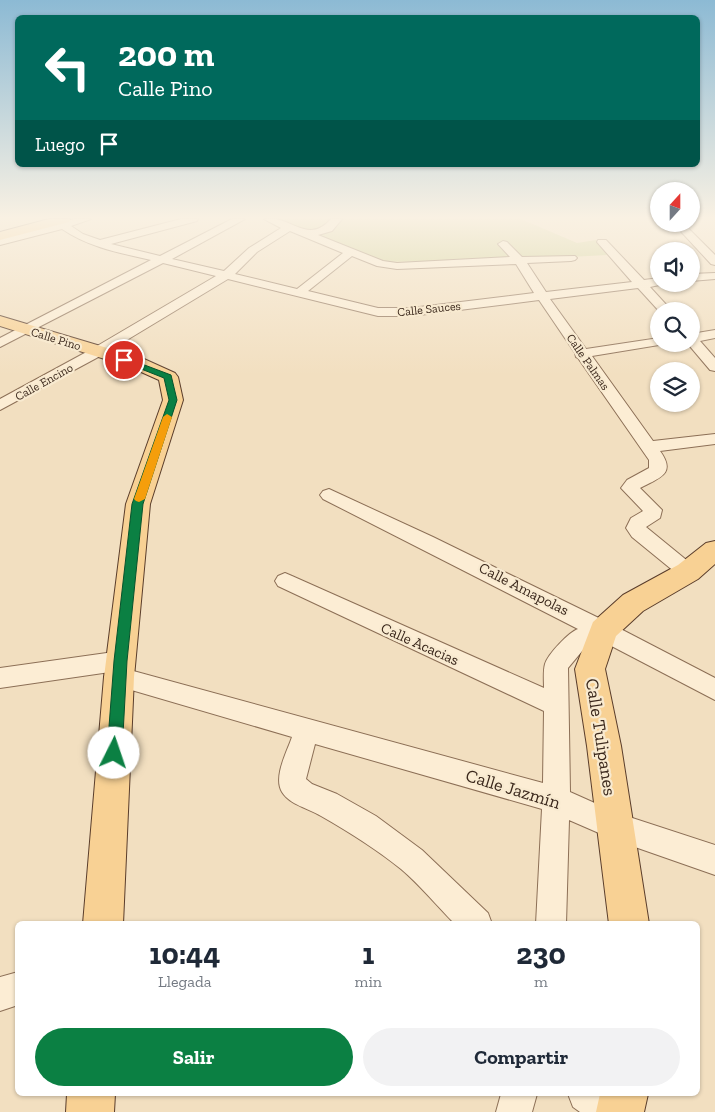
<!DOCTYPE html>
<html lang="es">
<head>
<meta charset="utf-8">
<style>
	body { margin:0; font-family:"Zilla Slab",serif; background:#f2f2f3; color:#1f2937; height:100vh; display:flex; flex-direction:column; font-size:19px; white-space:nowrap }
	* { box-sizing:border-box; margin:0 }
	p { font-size:16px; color:#747a83 }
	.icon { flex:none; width:28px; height:28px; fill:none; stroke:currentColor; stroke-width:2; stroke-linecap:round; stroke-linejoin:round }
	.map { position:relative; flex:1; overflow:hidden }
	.sheet { position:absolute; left:15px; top:921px; width:685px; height:175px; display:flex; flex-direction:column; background:#fff; border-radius:8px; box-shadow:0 1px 4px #0004 }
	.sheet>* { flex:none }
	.guide { position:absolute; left:15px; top:15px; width:685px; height:152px; border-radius:8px; box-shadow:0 1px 4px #0004; background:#00695c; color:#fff; overflow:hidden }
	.needle { width:32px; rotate:21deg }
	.buttons { position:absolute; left:650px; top:182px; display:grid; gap:10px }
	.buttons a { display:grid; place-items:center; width:50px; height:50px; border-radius:50%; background:#fff; box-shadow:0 1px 4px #0004; font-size:25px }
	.pin { position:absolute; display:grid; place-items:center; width:42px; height:42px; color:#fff; margin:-21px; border:2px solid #fff; border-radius:50%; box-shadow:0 1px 5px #0007 }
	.me { position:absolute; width:55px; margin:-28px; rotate:4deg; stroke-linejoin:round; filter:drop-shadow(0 0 4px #0008) }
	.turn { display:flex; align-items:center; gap:18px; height:105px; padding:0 20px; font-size:22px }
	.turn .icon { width:65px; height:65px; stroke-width:2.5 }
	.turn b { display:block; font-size:35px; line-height:42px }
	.then { display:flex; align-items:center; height:48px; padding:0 20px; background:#0003; gap:10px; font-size:19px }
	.eta { display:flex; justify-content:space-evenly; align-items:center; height:85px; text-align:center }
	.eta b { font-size:30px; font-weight:800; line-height:35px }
	.primary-button { display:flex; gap:10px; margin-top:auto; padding:10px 20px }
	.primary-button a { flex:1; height:58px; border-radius:30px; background:#0b8043; color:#fff; font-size:20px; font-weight:800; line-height:58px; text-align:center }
	.primary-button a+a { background:#f2f2f3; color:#1f2937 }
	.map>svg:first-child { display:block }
	.green { fill:#ced193 }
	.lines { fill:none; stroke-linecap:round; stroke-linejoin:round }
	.minor-casing { stroke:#8c6f56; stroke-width:2 }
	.major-casing { stroke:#5a3d2b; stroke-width:2 }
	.minor { fill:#fcedd4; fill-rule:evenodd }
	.major { fill:#f8d194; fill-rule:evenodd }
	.route { fill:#0b8043; stroke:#07532c }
	.slow { fill:#f59e0b }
	.labels { text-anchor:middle; stroke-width:4.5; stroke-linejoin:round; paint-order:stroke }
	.far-street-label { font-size:12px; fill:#3b281c; stroke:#f8ead0 }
	.street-label { font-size:15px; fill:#3b281c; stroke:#f8ead0 }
	.near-street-label { font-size:18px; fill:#3b281c; stroke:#f8ead0 }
</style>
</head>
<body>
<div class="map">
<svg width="715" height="1112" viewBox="0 0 715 1112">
	<rect width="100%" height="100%" fill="#f2dfc0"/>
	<path class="green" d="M 279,219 L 521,219 L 577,243 L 596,240 L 607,255 L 512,260 L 380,262 Z"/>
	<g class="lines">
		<g class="minor-casing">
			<path id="minor" d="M 74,219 L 91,219 L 71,226 L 83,234 L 100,240 L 181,219 L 198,219 L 197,221 L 111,244 L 160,256 L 232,219 L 245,219 L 172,259 L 224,271 L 249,248 L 281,228 L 264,219 C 269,219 275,218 280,220 C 301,227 313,239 331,219 L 342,219 L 332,231 L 318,235 L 383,261 L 397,263 L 510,257 L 498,244 L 503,241 L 507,242 L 522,257 L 575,256 L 577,258 L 575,260 L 571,261 L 527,263 L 546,292 L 632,282 L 597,242 L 598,240 L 606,240 L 644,280 L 659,278 L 659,284 L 664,284 L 650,287 L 672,311 L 659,311 L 638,288 L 550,299 L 586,349 L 659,338 L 659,344 L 665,344 L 592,356 L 653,441 L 715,434 L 715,444 L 660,451 C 677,474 659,478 640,488 L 662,510 L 660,518 L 646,527 L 695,567 L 698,572 L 695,577 L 688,580 L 681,577 L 632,537 L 626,528 L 631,518 L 643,511 L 621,488 L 627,480 L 649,468 L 649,460 L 578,358 L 576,357 L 575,353 L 539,300 L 411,316 L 378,316 L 228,279 L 102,355 L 0,410 L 0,399 L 92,349 L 216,276 L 163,263 L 0,347 L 0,338 L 151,260 C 120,253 88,247 62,229 L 0,245 L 0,239 ZM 290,231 L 343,253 L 297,289 L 235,274 L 257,252 ZM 352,256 L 377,266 L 397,269 L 516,264 L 534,293 L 411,308 L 378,308 L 308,291 Z
				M 674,224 L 684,224 L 715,255 L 715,265 L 711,264 Z
				M 715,273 L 715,279 L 691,281 L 691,274 Z
				M 715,330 L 715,338 L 700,341 L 715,358 L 715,371 L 710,370 L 688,344 L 691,344 L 691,334 Z
				M 329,489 L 433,537 L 611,624 L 715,678 L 715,700 L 600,640 L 588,644 L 568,668 L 570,792 L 617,813 L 715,845 L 715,875 L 615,840 L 569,820 L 566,924 L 536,924 L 542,809 L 315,744 L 306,779 L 312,784 L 337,794 L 376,816 L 422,850 L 488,913 L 492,924 L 455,924 C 437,906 420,885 401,869 C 376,849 349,832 321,816 C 308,808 290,805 282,792 C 273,777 287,752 292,737 L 111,684 L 107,677 L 110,672 L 0,688 L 0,668 L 121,651 L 129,654 L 133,661 L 129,668 L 126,669 L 543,783 L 544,711 L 278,586 L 275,581 L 278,576 L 285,573 L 292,576 L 544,688 C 544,681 543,671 545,664 C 548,654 569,632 578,629 L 323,499 L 320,495 L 323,491 Z
				M 18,972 L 18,1005 L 0,1011 L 0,977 Z
				M 501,1094 L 537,1094 L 532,1112 L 496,1112 Z
				M 568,1094 L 614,1094 L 621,1099 L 626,1112 L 580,1112 L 573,1107 Z"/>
		</g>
		<g class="major-casing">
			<path id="major" d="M 49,219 L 70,219 L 69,222 L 0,240 L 0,232 Z
				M 0,316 L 144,359 L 175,373 L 178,377 L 183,400 L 150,504 L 134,677 L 123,924 L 83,924 L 104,677 L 126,504 L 163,400 L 159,380 L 130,367 L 0,326 Z
				M 715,541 L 715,564 L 698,579 L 643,611 L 616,636 L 605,669 L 621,746 L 649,924 L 609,924 L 587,746 L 575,669 L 593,622 L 623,595 L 678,565 L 706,543 Z
				M 67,1094 L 115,1094 L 114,1112 L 66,1112 Z
				M 600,1094 L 648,1094 L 644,1112 L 596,1112 Z"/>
		</g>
		<use href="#minor" class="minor"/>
		<use href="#major" class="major"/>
	</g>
	<linearGradient id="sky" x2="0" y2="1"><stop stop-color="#8cbad4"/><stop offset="0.58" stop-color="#f9f1e3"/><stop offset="1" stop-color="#f9f1e3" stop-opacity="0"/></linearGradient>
	<rect width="715" height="375" fill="url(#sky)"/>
	<path class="route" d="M 121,358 L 126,358 L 171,375 L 177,400 L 143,504 L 127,661 L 122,753 L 120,757 L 114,759 L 109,757 L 107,753 L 114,661 L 132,504 L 169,400 L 164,378 L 121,361 Z"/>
	<path class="slow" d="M 167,414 L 172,417 L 145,499 L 139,502 L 136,501 L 134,499 L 163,417 Z"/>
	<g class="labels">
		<g class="far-street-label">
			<text transform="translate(429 309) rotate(-6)" y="4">Calle Sauces</text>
			<text transform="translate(56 339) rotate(17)" y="4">Calle Pino</text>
			<text transform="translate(588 362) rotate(55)" y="4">Calle Palmas</text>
			<text transform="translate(44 382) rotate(-29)" y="4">Calle Encino</text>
		</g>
		<g class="street-label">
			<text transform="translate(524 589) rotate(27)" y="5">Calle Amapolas</text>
			<text transform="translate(420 644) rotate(24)" y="5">Calle Acacias</text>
		</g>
		<g class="near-street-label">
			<text transform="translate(601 737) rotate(81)" y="6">Calle Tulipanes</text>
			<text transform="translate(513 789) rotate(17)" y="6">Calle Jazmín</text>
		</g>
	</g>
</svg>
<div class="buttons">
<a><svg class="needle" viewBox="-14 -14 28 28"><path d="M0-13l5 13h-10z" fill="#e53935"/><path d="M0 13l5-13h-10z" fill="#747a83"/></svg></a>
<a><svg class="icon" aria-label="sound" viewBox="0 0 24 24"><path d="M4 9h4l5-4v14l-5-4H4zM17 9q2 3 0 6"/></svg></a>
<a><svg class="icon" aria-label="search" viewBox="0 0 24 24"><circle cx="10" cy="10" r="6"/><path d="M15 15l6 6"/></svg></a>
<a><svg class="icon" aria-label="layers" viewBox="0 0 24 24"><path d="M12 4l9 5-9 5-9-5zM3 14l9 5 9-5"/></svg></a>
</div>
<div class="pin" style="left:124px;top:360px;background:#d93025"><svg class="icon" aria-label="arrive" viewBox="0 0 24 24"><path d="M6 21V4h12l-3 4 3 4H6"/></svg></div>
<svg class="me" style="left:114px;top:753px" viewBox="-20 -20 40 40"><circle r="19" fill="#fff"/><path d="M0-13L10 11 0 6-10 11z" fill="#0b8043"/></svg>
<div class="guide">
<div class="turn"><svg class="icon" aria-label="left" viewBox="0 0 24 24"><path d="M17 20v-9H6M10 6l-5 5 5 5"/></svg><div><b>200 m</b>Calle Pino</div></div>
<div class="then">Luego<svg class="icon" aria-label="arrive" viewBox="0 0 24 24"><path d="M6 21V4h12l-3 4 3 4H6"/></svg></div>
</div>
<section class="sheet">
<div class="eta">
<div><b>10:44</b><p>Llegada</p></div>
<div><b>1</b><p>min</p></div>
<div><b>230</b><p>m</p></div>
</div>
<div class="primary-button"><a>Salir</a><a>Compartir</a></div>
</section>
</div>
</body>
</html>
